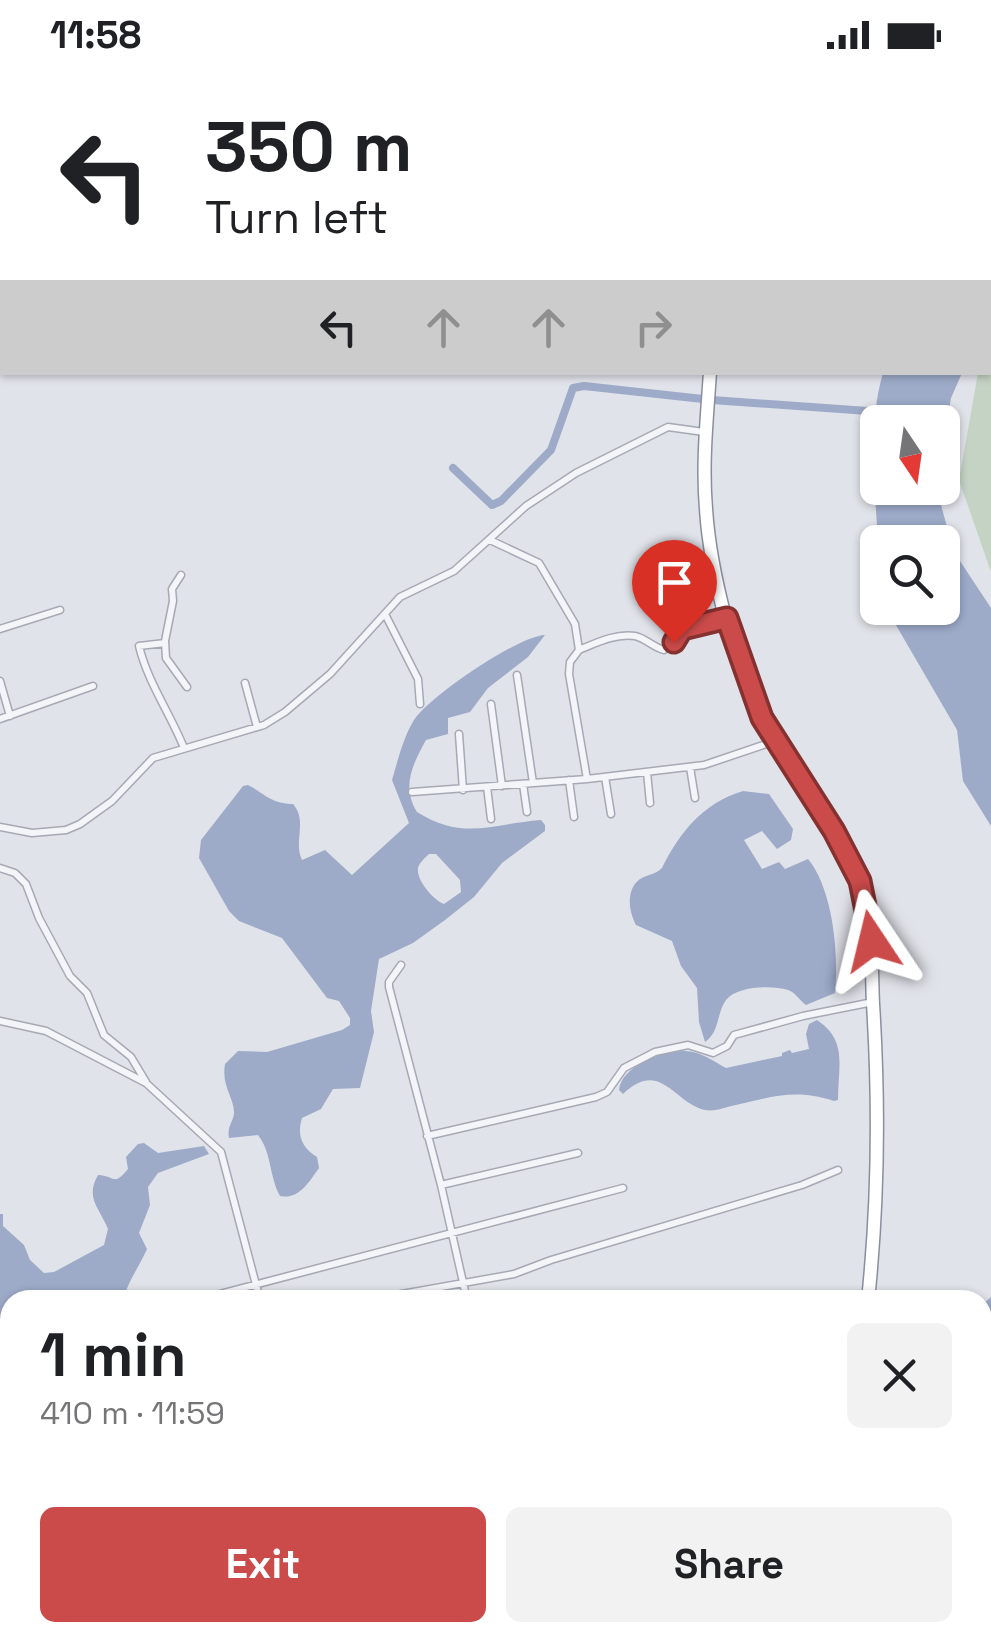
<!DOCTYPE html>
<html lang="en">
<head>
<meta charset="utf-8">
<style>
	body { margin:0; font-family:"Space Grotesk",sans-serif; background:#f2f2f2; color:#202124; height:100vh; display:flex; flex-direction:column; font-size:38px; white-space:nowrap }
	* { box-sizing:border-box; margin:0 }
	p { font-size:32px; color:#757577 }
	.icon { flex:none; width:55px; height:55px; fill:none; stroke:currentColor; stroke-width:2; stroke-linecap:round; stroke-linejoin:round }
	.map { position:relative; flex:1; overflow:hidden }
	.sheet { position:absolute; left:0px; top:1220px; width:992px; height:352px; display:flex; flex-direction:column; background:#fff; border-radius:30px 30px 0 0; box-shadow:0 2px 8px #0004 }
	.sheet>* { flex:none }
	.guide { position:absolute; left:0px; top:0px; width:992px; height:305px; box-shadow:0 2px 8px #0004; background:#fff; color:#202124; overflow:hidden }
	.needle { width:65px; rotate:167deg }
	.buttons { position:absolute; left:860px; top:335px; display:grid; gap:20px }
	.buttons a { display:grid; place-items:center; width:100px; height:100px; border-radius:15px; background:#fff; box-shadow:0 2px 8px #0004; font-size:50px }
	.pin { position:absolute; display:grid; place-items:center; width:85px; height:85px; color:#fff; margin:-102px -42px; border-radius:50% 50% 50% 0; rotate:-45deg; box-shadow:0 0 10px #0007 }
	.pin .icon { rotate:45deg }
	.me { position:absolute; width:110px; margin:-55px; rotate:350deg; stroke-linejoin:round; filter:drop-shadow(0 0 8px #0008) }
	.turn { display:flex; align-items:center; gap:35px; height:210px; padding:0 40px; font-size:45px }
	.turn .icon { width:130px; height:130px; stroke-width:2.5 }
	.turn b { display:block; font-size:70px; line-height:85px }
	.lanes { display:flex; align-items:center; height:95px; padding:0 40px; background:#0003; justify-content:center; gap:50px; direction:ltr }
	.lanes .off { opacity:.35 }
	.round { display:grid; place-items:center; flex:none; width:105px; height:105px; border-radius:15px; background:#f2f2f2 }
	.headline { display:flex; align-items:center; justify-content:space-between; height:170px; padding:0 40px }
	h1 { font-size:60px; font-weight:600; line-height:75px }
	.button { display:flex; gap:20px; margin-top:auto; padding:20px 40px }
	.button a { flex:1; height:115px; border-radius:15px; background:#cb4b4a; color:#fff; font-size:40px; font-weight:600; line-height:115px; text-align:center }
	.button a+a { background:#f2f2f2; color:#202124 }
	.status { display:flex; justify-content:space-between; align-items:center; height:70px; padding:0 50px; background:#fff; direction:ltr }
	.status svg { height:28px; fill:currentColor }
	.map>svg:first-child { display:block }
	.green { fill:#c4d3c3 }
	.water { fill:#9dabc9; fill-rule:evenodd }
	.lines { fill:none; stroke-linecap:round; stroke-linejoin:round }
	.canal { stroke:#9dabc9; stroke-width:8 }
	.street-casing { stroke:#a6a9b4; stroke-width:9 }
	.highway-casing { stroke:#898ea0; stroke-width:15 }
	.street { stroke:#f4f5f8; stroke-width:6 }
	.highway { stroke:#fff; stroke-width:12 }
	.route-casing { stroke:#843130; stroke-width:25 }
	.route { stroke:#cb4b4a; stroke-width:18 }
</style>
</head>
<body>
<div class="status"><b>11:58</b><svg viewBox="0 0 49 12"><path d="M0 12V9h3v3zM5 12V6h3v6zM10 12V3h3v9zM15 12V0h3v12zM26 1h20v11H26zM47 4h2v5h-2z"/></svg></div>
<div class="map">
<svg width="991" height="1571" viewBox="0 0 991 1571">
	<rect width="100%" height="100%" fill="#e1e3ea"/>
	<path class="green" d="M 991,267 L 991,502 L 959,410 L 978,303 L 990,302 Z"/>
	<path class="water" d="M 883,303 L 962,303 L 951,328 L 943,374 L 942,352 L 878,352 L 878,418 L 941,418 L 941,435 L 954,482 L 991,538 L 991,756 L 963,711 L 957,660 L 886,538 L 942,538 L 942,472 L 878,472 C 875,416 867,358 883,303 Z
		M 545,565 L 528,587 L 488,618 L 470,642 L 448,648 L 448,664 L 426,670 C 413,694 401,716 417,742 C 463,771 491,754 541,750 L 545,755 L 545,761 L 502,793 L 474,827 L 445,850 L 413,873 L 379,889 L 371,941 L 374,962 L 360,1018 L 333,1019 L 321,1039 L 302,1048 C 297,1065 301,1077 317,1087 L 319,1098 C 309,1112 299,1130 280,1126 C 269,1106 272,1083 258,1065 L 229,1068 C 227,1057 232,1054 234,1044 C 235,1028 221,1017 225,994 L 238,981 L 267,982 L 342,960 L 350,955 L 350,948 L 339,931 L 327,928 L 282,868 L 239,851 L 229,841 L 199,788 L 201,770 L 243,716 L 248,715 C 267,725 270,733 293,734 C 308,751 293,771 302,790 L 325,780 L 352,805 L 409,753 L 392,710 C 398,690 403,668 414,650 C 430,626 518,566 545,565 ZM 429,784 L 436,784 L 460,810 L 461,822 L 444,834 C 435,831 416,811 418,798 C 419,793 425,788 429,784 Z
		M 743,721 L 769,724 L 793,759 L 791,770 L 777,779 L 762,761 L 744,770 L 762,799 L 779,792 L 785,799 L 808,789 C 833,819 839,885 835,923 L 806,935 C 799,930 795,922 788,920 C 771,915 737,916 726,930 C 716,944 720,962 705,972 L 699,952 L 697,918 L 681,896 L 672,871 L 636,855 C 629,842 625,820 640,809 C 648,804 655,805 662,798 C 680,762 703,733 743,721 Z
		M 817,950 C 848,971 838,995 838,1030 L 834,1031 C 795,1019 776,1026 736,1035 C 725,1037 716,1042 705,1040 C 674,1033 660,988 623,1024 L 619,1020 C 621,997 661,981 683,981 C 699,980 713,991 726,998 L 782,986 L 782,983 L 790,980 L 792,983 L 809,979 L 806,964 L 809,954 Z
		M 144,1073 L 158,1083 L 204,1076 L 209,1084 L 158,1103 L 148,1117 L 150,1135 L 139,1163 L 147,1179 C 139,1197 128,1211 123,1230 L 10,1230 L 10,1335 L 0,1314 L 0,1144 L 3,1144 L 3,1156 L 24,1175 L 30,1190 L 44,1203 L 54,1202 L 104,1175 L 108,1159 C 99,1137 85,1128 98,1105 C 116,1106 113,1117 128,1099 L 126,1087 L 138,1074 Z
		M 991,1227 L 991,1549 L 983,1555 L 982,1235 Z
		M 830,1562 L 972,1562 L 972,1563 L 957,1571 L 811,1571 Z"/>
	<g class="lines">
		<path class="canal" d="M 453,398 L 492,435 L 501,431 L 551,380 L 573,318 L 584,316 L 712,330 L 882,342"/>
		<g class="street-casing">
			<path id="street" d="M 0,211 L 2,212
				M 490,470 L 539,493 L 575,554 L 579,580 C 596,573 616,563 635,566 C 645,568 653,577 664,580 L 683,559 L 726,548
				M 181,505 L 172,519 L 173,531 L 165,571 L 166,588 L 187,617
				M 385,544 L 418,609 L 420,634
				M 0,559 L 60,540
				M 165,573 L 139,576 C 148,613 170,643 184,678
				M 579,580 L 570,592 L 569,604 L 587,709
				M 517,605 L 533,713
				M 0,611 L 10,646
				M 245,613 L 257,657
				M 491,634 L 502,716
				M 0,649 L 93,616
				M 459,664 L 463,720
				M 690,697 L 695,728
				M 647,702 L 650,733
				M 605,707 L 611,744
				M 569,710 L 574,747
				M 523,714 L 527,742
				M 487,717 L 491,749
				M 412,722 L 587,709 L 704,695 L 775,671
				M 0,757 L 32,763 L 66,760 L 80,754 L 112,731 L 153,688 L 264,655 L 285,642 L 330,604 L 400,527 L 454,501 L 526,436 L 576,403 L 668,357 L 704,362
				M 0,798 L 15,803 L 26,814 L 39,848 L 70,906 L 87,923 L 104,965 L 131,987 L 146,1012
				M 401,895 L 389,912 L 389,917 L 441,1115 L 467,1230
				M 0,951 L 46,961 L 146,1013 L 221,1082 L 260,1230
				M 427,1066 L 596,1027 L 607,1022 L 624,998 L 655,982 L 688,975 L 713,983 L 727,976 L 734,965 L 803,946 L 873,932
				M 441,1115 L 578,1083
				M 197,1230 L 623,1118
				M 368,1230 L 514,1204 L 551,1190 L 802,1115 L 838,1100
				M 528,1230 L 546,1226
				M 0,1464 L 10,1460
				M 151,1562 L 153,1571
				M 314,1562 L 316,1571
				M 173,1571 L 232,1562"/>
		</g>
		<g class="highway-casing">
			<path id="highway" d="M 898,2 L 900,0
				M 710,302 C 707,348 702,393 706,439 C 710,500 734,597 764,651 C 794,705 840,754 861,814 C 874,853 871,893 873,934 C 879,1029 878,1135 868,1230
				M 982,1452 L 991,1451
				M 659,1571 L 668,1562"/>
		</g>
		<use href="#street" class="street"/>
		<use href="#highway" class="highway"/>
	</g>
	<g class="lines">
		<g class="route-casing">
			<path id="route" d="M 674,572 L 682,559 L 727,548 L 762,648 L 834,761 L 860,811 L 872,871"/>
		</g>
		<use href="#route" class="route"/>
	</g>
</svg>
<div class="buttons">
<a><svg class="needle" viewBox="-14 -14 28 28"><path d="M0-13l5 13h-10z" fill="#e53935"/><path d="M0 13l5-13h-10z" fill="#757577"/></svg></a>
<a><svg class="icon" aria-label="search" viewBox="0 0 24 24"><circle cx="10" cy="10" r="6"/><path d="M15 15l6 6"/></svg></a>
</div>
<div class="pin" style="left:674px;top:572px;background:#d93025"><svg class="icon" aria-label="arrive" viewBox="0 0 24 24"><path d="M6 21V4h12l-3 4 3 4H6"/></svg></div>
<svg class="me" style="left:872px;top:871px" viewBox="-20 -20 40 40"><path d="M0-17L14 15 0 8-14 15z" fill="#cb4b4a" stroke="#fff" stroke-width="4"/></svg>
<div class="guide">
<div class="turn"><svg class="icon" aria-label="left" viewBox="0 0 24 24"><path d="M17 20v-9H6M10 6l-5 5 5 5"/></svg><div><b>350 m</b>Turn left</div></div>
<div class="lanes"><svg class="icon" aria-label="left" viewBox="0 0 24 24"><path d="M17 20v-9H6M10 6l-5 5 5 5"/></svg><svg class="icon off" aria-label="ahead" viewBox="0 0 24 24"><path d="M12 20V5M6 11l6-6 6 6"/></svg><svg class="icon off" aria-label="ahead" viewBox="0 0 24 24"><path d="M12 20V5M6 11l6-6 6 6"/></svg><svg class="icon off" aria-label="right" viewBox="0 0 24 24"><path d="M7 20v-9h11M14 6l5 5-5 5"/></svg></div>
</div>
<section class="sheet">
<div class="headline"><div><h1>1 min</h1><p>410 m · 11:59</p></div><a class="round"><svg class="icon" aria-label="close" viewBox="0 0 24 24"><path d="M6 6l12 12M18 6L6 18"/></svg></a></div>
<div class="button"><a>Exit</a><a>Share</a></div>
</section>
</div>
</body>
</html>
